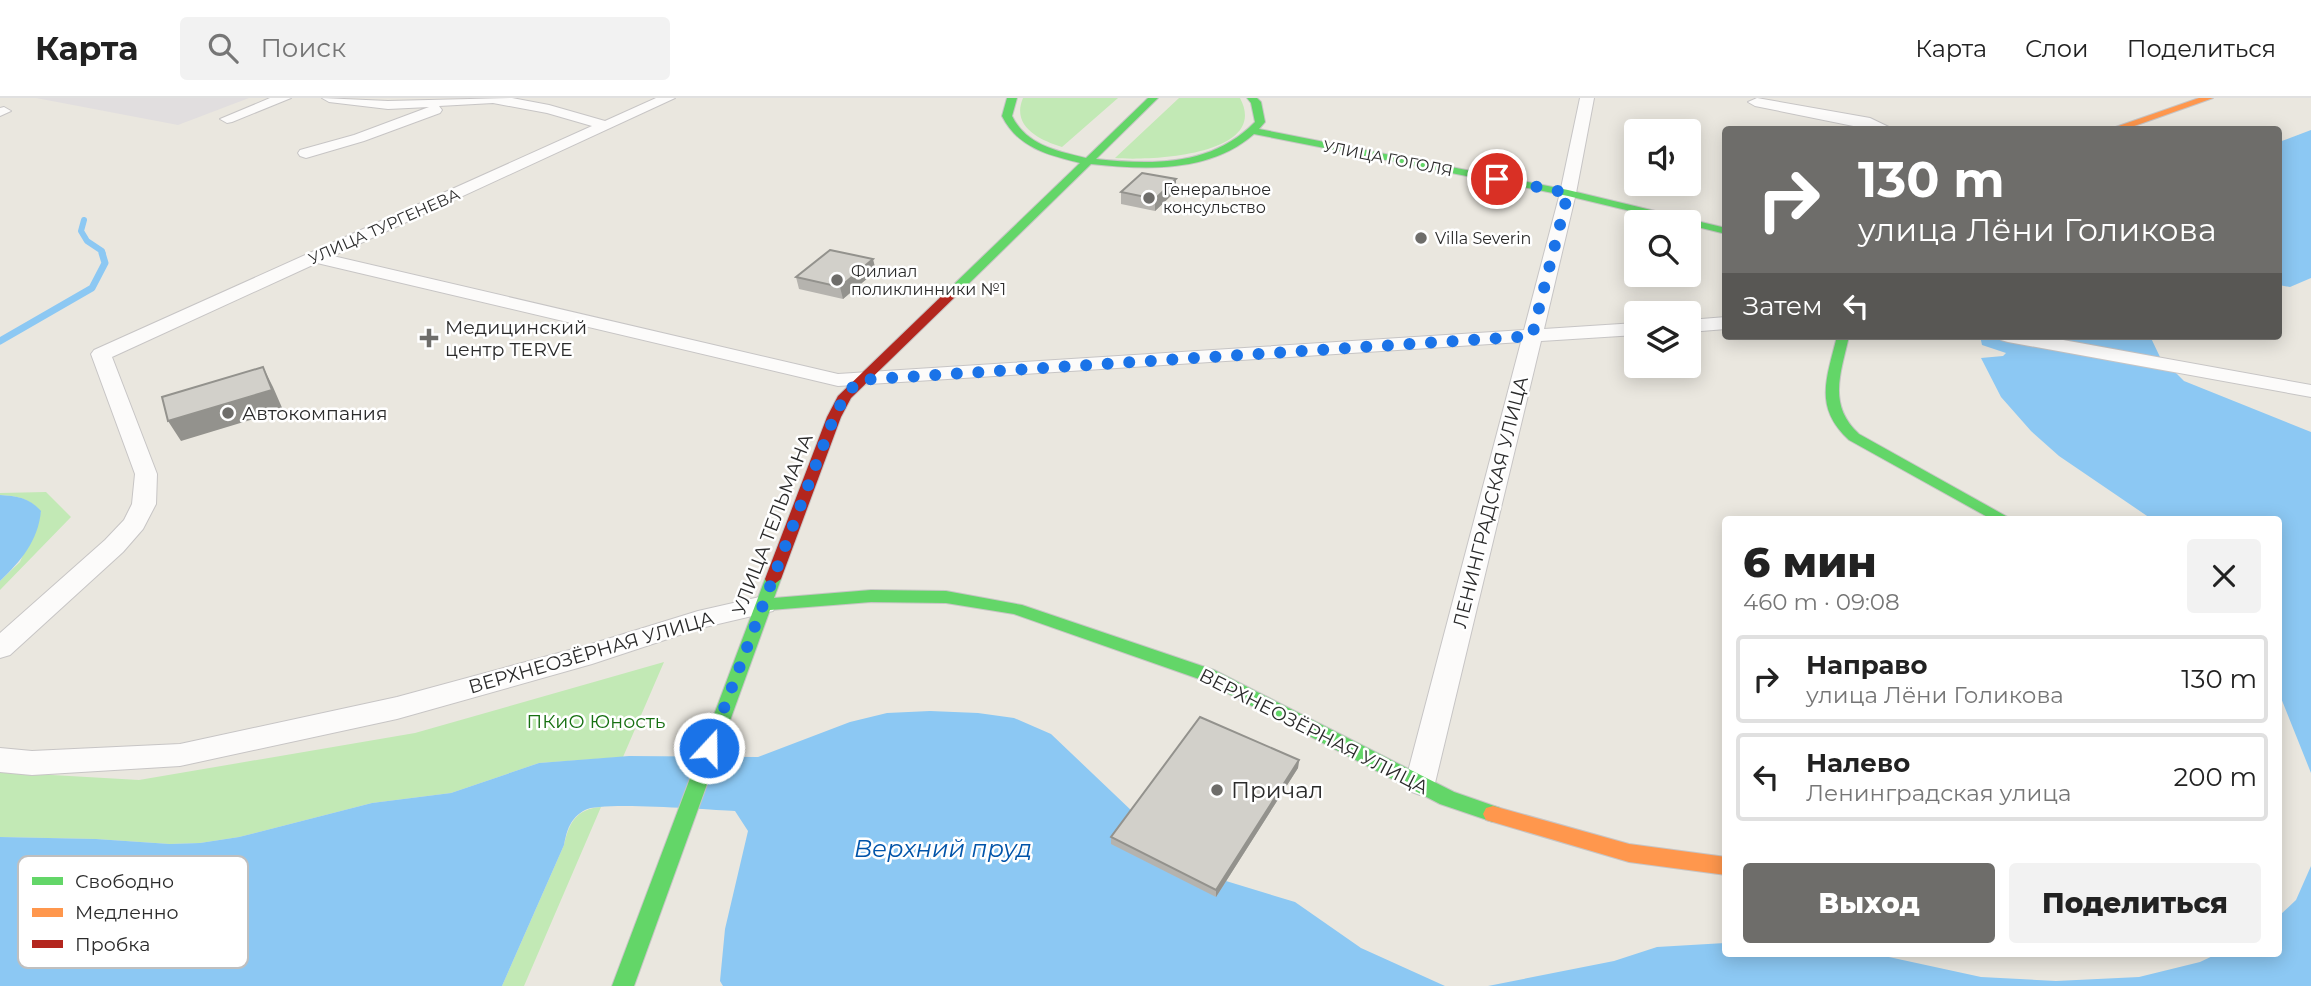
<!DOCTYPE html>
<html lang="ru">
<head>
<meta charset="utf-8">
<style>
	body { margin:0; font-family:Montserrat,sans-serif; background:#f2f2f2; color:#222; height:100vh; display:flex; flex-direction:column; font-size:26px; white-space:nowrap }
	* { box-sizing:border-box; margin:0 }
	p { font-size:23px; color:#767676 }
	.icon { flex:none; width:38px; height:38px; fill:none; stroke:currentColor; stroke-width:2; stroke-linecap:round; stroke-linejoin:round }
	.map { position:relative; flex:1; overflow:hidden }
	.side { position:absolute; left:1722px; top:418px; width:560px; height:441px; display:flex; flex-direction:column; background:#fff; border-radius:7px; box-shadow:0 4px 18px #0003 }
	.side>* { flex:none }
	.hud { position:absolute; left:1722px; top:28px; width:560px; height:214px; border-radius:7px; box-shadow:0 4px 18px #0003; background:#6e6d6a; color:#fff; overflow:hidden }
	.controls { position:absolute; left:1624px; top:21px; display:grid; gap:14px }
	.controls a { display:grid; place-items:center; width:77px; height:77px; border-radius:7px; background:#fff; box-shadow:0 4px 18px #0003; font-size:35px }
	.pin { position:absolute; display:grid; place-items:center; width:60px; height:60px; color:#fff; margin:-30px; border:4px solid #fff; border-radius:50%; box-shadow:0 2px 7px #0007 }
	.me { position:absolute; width:77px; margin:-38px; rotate:21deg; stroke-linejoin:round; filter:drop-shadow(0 0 5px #0008) }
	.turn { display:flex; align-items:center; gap:24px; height:147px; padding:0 21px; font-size:32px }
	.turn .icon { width:91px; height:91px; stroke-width:2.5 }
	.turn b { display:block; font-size:49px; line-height:60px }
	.then { display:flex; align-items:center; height:66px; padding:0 21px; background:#0003; gap:14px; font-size:26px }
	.round { display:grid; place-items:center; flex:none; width:74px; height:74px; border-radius:7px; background:#f2f2f2 }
	.head { display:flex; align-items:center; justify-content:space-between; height:119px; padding:0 21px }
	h1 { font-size:42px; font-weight:800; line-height:52px }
	.action { display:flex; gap:14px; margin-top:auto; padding:14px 21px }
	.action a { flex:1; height:80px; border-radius:7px; background:#6e6d6a; color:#fff; font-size:28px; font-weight:800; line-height:80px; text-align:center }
	.action a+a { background:#f2f2f2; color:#222 }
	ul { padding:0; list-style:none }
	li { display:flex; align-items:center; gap:21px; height:88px; margin:0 14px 10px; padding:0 7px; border:4px solid #e0e0e0; border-radius:7px }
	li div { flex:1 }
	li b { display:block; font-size:26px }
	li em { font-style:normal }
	header { display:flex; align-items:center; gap:42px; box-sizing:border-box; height:98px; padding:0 35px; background:#fff; border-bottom:2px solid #e0e0e0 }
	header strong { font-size:33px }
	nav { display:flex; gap:38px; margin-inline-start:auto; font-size:24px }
	.search { width:490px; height:63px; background:#f2f2f2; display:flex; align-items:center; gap:18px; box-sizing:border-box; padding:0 24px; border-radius:7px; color:#767676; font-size:26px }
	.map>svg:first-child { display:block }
	.industrial { fill:#e1dedf }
	.green { fill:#c2e9b5 }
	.water { fill:#8cc8f3 }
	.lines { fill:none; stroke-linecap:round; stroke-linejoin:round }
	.stream-far1 { stroke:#8cc8f3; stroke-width:6 }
	.stream { stroke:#8cc8f3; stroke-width:7 }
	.street-casing { stroke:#c7c5c5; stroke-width:2 }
	.fast-casing { stroke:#c7c5c5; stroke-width:2 }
	.slow-casing { stroke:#c7c5c5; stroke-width:2 }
	.jam-casing { stroke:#c7c5c5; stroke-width:2 }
	.street { fill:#fcfbfa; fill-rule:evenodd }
	.fast { fill:#63d668; fill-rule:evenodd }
	.slow { fill:#ff974d; fill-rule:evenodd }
	.jam { fill:#b3261e; fill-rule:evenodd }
	.wall { fill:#b5b3ae }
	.shaded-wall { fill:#93928d }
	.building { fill:#d2d0ca; stroke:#93928d; stroke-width:2 }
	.route { stroke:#1a73e8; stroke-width:12; stroke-dasharray:0 21.6 }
	.poi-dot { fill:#6e6d6a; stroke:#fff; stroke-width:2.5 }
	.labels { text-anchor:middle; stroke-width:5; stroke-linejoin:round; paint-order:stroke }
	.far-street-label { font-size:16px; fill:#2b2b2b; stroke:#fff }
	.far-poi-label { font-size:16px; fill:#2b2b2b; stroke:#fff; text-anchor:start }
	.poi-label { font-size:19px; fill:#2b2b2b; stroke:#fff; text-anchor:start }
	.street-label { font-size:19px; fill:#2b2b2b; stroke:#fff }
	.park-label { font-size:19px; fill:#177012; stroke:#fff }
	.near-poi-label { font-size:23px; fill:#2b2b2b; stroke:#fff; text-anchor:start }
	.near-water-label { font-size:24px; font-style:italic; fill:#0054a9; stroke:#fff }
	.key { fill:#fff; stroke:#bfbfbf; stroke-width:2 }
	.key-label { font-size:19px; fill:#2b2b2b }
</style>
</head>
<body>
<header>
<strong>Карта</strong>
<div class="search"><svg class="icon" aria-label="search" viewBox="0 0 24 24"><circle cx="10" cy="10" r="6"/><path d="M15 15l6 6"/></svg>Поиск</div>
<nav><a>Карта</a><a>Слои</a><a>Поделиться</a></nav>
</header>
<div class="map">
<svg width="2311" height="888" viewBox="0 0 2311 888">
	<rect width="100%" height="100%" fill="#eae7df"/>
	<path class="industrial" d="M 36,0 L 249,0 L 178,27 Z"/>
	<path class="green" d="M 1023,0 L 1118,0 L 1062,49 C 1039,42 1011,28 1023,0 Z
		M 1179,0 L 1240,0 C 1271,58 1148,63 1115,60 Z
		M 46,394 L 71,419 L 0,492 L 0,483 L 20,464 L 41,414 C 30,400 17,398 0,397 L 0,395 Z
		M 664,564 L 623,659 L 539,665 L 451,695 L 372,705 L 239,739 L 200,745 L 170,746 L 96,741 L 0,739 L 0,674 L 139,682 L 415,635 Z
		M 601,709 L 524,888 L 502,888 L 564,747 C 569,725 576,711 601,709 Z"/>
	<path class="water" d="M 2311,32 L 2311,180 L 2290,189 L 2279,187 L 2279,44 Z
		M 1980,238 L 2150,238 L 2160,259 L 2184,283 L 2311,334 L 2311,675 L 2279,595 L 2278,422 L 2153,422 L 2059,358 L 2031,333 L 2001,299 L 1981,260 L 2003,258 L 2006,255 L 1982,247 Z
		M 0,397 C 17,398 30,400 41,413 C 38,443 21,463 0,483 Z
		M 930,613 L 978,615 L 1014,620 L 1051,636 L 1134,715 L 1215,798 L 1226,783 L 1295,804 L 1361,850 L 1445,888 L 723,888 L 720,883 L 725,831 L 748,733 L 735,713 C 710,712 601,703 585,712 C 570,720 567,732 564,747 L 502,888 L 0,888 L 0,739 L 96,741 L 170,746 L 200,745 L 239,739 L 372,705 L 451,695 L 539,665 L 629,658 L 758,659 L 850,624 L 887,615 Z
		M 2311,768 L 2311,888 L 1488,888 L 1614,863 L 1657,849 L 1725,845 L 1726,856 L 1875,856 L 1981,879 L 2056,883 L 2139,879 L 2200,864 L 2217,856 L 2278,856 L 2279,818 L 2296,802 Z"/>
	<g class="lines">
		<path class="stream-far1" d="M 84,122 L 81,133 L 87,143 L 102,153 L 103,157"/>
		<path class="stream" d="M 0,243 L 92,190 L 105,165 L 102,155"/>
		<g class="street-casing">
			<path id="street" d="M 270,0 L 291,0 L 232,24 L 227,25 L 220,21 Z
				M 322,0 L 388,3 L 512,0 L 549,7 L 605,23 L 656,0 L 675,0 L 333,158 L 838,276 L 1524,232 L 1560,95 L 1580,0 L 1594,0 L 1576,95 L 1544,231 L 1636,225 L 1636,237 L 1541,243 L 1435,685 L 1431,693 L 1420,697 L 1409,693 L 1405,685 L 1521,244 L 838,288 L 317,165 L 112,259 L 157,376 L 156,406 L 143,431 L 123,454 L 10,557 L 0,560 L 0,535 L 105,442 L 124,422 L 132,406 L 135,376 L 91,256 L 94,252 L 592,28 L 547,15 L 493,5 L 439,8 L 442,12 L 440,15 L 364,43 L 306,60 L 300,58 L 298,55 L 300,52 L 354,37 L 429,9 L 388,11 L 329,4 Z
				M 1757,0 L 1870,20 L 1895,32 L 1873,32 L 1755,8 L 1748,4 Z
				M 4,9 L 11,13 L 0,18 L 0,10 Z
				M 1726,219 L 1726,231 L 1689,234 L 1689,222 Z
				M 1998,238 L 2041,238 L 2311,287 L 2311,299 L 2008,244 L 2001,242 Z
				M 764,498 L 773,501 L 777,507 L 773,513 L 701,530 L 592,566 L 397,621 L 180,668 L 32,677 L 0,674 L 0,650 L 32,653 L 180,646 L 397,599 L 588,547 L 698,513 Z"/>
		</g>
		<g class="fast-casing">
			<path id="fast" d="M 1007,0 L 1017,0 L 1012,18 C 1026,47 1057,53 1086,60 L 1148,0 L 1158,0 L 1096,61 C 1154,67 1212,68 1255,24 L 1251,5 L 1247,0 L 1257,0 L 1261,4 L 1265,24 L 1259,31 L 1568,92 L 1726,130 L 1726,136 L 1689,127 L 1689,124 L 1676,124 L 1568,98 L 1254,36 C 1210,75 1145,72 1091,66 L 957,197 L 949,197 L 949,191 L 1080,65 C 1048,57 1018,50 1002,18 Z
				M 1837,238 L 1849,238 C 1841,275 1827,307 1859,336 L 2013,422 L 1993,422 L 1849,342 C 1813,309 1827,280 1837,238 Z
				M 773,475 L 781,481 L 774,500 L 871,492 L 946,493 L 1022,507 L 1214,572 L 1454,694 L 1500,710 L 1503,716 L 1500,722 L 1493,724 L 1440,706 L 1202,582 L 1014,516 L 946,505 L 871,504 L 770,512 L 634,888 L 612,888 L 765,481 Z"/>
		</g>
		<g class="slow-casing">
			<path id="slow" d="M 2199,0 L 2213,0 L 2123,32 L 2107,32 Z
				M 1493,708 L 1629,746 L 1726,759 L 1726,777 L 1629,764 L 1493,724 L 1486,722 L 1483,716 L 1486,710 Z"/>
		</g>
		<g class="jam-casing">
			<path id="jam" d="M 953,190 L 959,194 L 957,197 L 851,300 L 841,319 L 781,481 L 773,487 L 767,485 L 765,481 L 827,319 L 838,298 L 949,191 Z"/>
		</g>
		<use href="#street" class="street"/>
		<use href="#fast" class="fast"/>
		<use href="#slow" class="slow"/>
		<use href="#jam" class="jam"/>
	</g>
	<path class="wall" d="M 1176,93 L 1155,113 L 1121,106 L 1121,94 Z
		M 876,173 L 843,201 L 799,191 L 796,179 Z
		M 1299,662 L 1298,670 L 1216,799 L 1111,746 L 1111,739 Z"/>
	<path class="shaded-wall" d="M 1176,81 L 1176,93 L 1155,113 L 1155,101 Z
		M 873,161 L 876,173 L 843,201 L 840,189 Z
		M 263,269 L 273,289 L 283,312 L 181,343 L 168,323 Z
		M 1299,662 L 1298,670 L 1216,799 L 1216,792 Z"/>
	<path class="building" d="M 1142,75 L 1176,81 L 1155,101 L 1121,94 Z
		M 830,152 L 873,161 L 840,189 L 796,179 Z
		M 263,269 L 272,292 L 168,323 L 162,299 Z
		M 1200,619 L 1299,662 L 1216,792 L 1111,739 Z"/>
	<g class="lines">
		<path class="route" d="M 709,650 L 834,319 L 845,298 L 859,282 L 1532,238 L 1568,95 L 1497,81"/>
	</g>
	<g class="poi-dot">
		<circle cx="1149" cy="100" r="7"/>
		<circle cx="1421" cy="140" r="7"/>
		<circle cx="837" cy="182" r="7"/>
		<path d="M425.5 229.5h7v7h7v7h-7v7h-7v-7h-7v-7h7z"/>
		<circle cx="228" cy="315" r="7"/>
		<circle cx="1217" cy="692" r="7"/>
	</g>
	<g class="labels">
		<g class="far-street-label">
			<text transform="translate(1388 60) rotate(11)" y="6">УЛИЦА ГОГОЛЯ</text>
			<text transform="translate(384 128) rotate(-24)" y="6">УЛИЦА ТУРГЕНЕВА</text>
		</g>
		<g class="far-poi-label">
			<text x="1163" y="97">Генеральное<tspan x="1163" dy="18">консульство</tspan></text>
			<text x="1435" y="146">Villa Severin</text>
			<text x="851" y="179">Филиал<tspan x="851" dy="18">поликлинники №1</tspan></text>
		</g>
		<g class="poi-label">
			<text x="445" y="236">Медицинский<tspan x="445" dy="22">центр TERVE</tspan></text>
			<text x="242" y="322">Автокомпания</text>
		</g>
		<g class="street-label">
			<text transform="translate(1490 404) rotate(-76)" y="7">ЛЕНИНГРАДСКАЯ УЛИЦА</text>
			<text transform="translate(772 426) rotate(-69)" y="7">УЛИЦА ТЕЛЬМАНА</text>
			<text transform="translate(591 554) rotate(-16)" y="7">ВЕРХНЕОЗЁРНАЯ УЛИЦА</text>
			<text transform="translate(1314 633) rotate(27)" y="7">ВЕРХНЕОЗЁРНАЯ УЛИЦА</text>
		</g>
		<g class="park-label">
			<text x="596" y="630">ПКиО Юность</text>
		</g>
		<g class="near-poi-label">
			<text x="1231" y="700">Причал</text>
		</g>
		<g class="near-water-label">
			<text x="943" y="759">Верхний пруд</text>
		</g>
	</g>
	<rect x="18" y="758" width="230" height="112" rx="10" class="key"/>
	<rect x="32" y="779" width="31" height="8" fill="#63d668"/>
	<rect x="32" y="810" width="31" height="9" fill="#ff974d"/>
	<rect x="32" y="842" width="31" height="8" fill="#b3261e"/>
	<g class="key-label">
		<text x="75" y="790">Свободно</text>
		<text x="75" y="821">Медленно</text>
		<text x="75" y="853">Пробка</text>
	</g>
</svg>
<div class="controls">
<a><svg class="icon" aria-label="sound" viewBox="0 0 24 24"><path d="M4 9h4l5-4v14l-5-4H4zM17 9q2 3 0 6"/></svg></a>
<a><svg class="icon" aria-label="search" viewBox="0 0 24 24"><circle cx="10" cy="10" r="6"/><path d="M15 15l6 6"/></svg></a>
<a><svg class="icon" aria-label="layers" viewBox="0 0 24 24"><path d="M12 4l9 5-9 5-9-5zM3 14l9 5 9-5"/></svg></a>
</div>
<div class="pin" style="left:1497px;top:81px;background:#d93025"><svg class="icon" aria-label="arrive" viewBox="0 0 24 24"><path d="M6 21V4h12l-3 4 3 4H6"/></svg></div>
<svg class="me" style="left:709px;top:650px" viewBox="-20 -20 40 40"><circle r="17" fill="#1a73e8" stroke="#fff" stroke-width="3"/><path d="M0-11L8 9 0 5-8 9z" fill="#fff"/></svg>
<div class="hud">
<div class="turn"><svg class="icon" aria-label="right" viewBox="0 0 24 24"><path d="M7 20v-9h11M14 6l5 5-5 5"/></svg><div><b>130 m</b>улица Лёни Голикова</div></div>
<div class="then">Затем<svg class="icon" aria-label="left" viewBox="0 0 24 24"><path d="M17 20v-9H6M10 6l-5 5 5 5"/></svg></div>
</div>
<section class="side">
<div class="head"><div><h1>6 мин</h1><p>460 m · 09:08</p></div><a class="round"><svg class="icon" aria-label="close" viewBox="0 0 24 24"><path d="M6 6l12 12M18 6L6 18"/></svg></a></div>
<ul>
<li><svg class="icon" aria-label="right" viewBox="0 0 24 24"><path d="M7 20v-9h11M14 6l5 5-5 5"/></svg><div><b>Направо</b><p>улица Лёни Голикова</p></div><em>130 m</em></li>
<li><svg class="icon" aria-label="left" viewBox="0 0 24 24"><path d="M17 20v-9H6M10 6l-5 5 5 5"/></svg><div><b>Налево</b><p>Ленинградская улица</p></div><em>200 m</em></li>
</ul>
<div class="action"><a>Выход</a><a>Поделиться</a></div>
</section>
</div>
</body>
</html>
